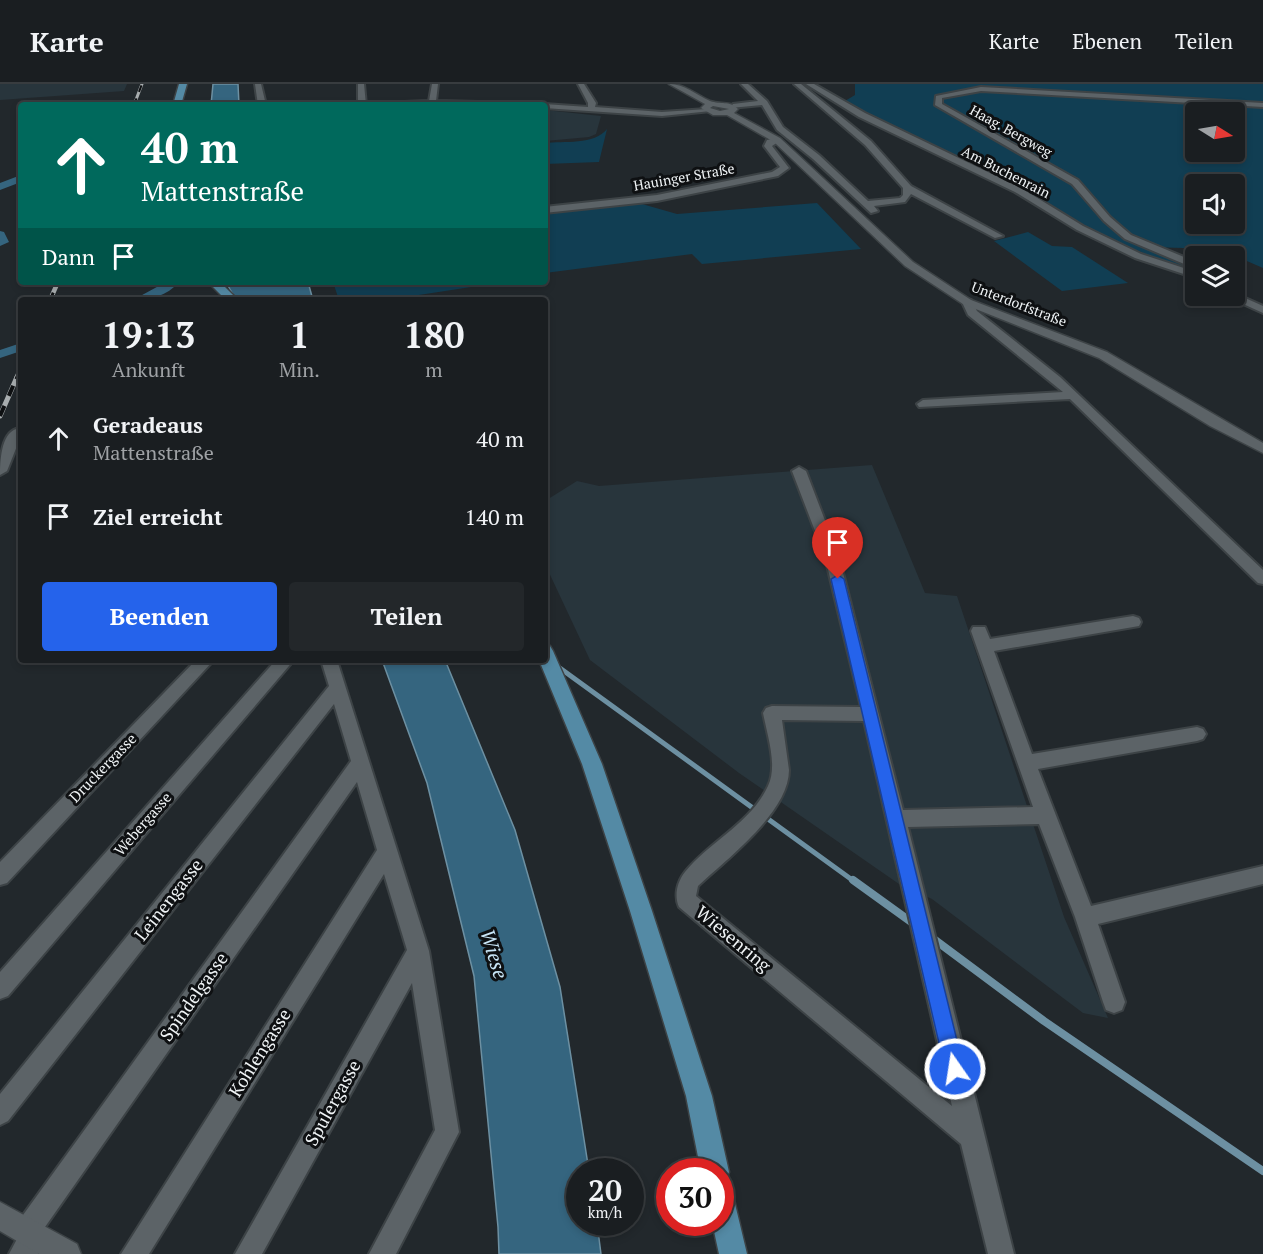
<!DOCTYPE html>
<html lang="de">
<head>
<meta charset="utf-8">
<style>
	body { margin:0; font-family:"PT Serif",serif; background:#23272a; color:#f1f3f6; height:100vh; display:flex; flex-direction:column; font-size:22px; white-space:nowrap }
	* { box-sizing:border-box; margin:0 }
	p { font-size:20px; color:#9fa2a5 }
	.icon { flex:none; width:33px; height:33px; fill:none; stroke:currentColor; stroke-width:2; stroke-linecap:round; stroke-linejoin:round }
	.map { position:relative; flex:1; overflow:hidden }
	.panel { position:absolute; left:18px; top:213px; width:530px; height:366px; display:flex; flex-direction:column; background:#1a1e21; border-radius:6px; box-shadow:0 3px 9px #0003,0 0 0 2px #383c3f }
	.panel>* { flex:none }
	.banner { position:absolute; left:18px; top:18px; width:530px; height:183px; border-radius:6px; box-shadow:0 3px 9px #0003,0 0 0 2px #383c3f; background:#00695c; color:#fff; overflow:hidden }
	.needle { width:39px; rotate:101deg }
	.fabs { position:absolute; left:1185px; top:18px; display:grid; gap:12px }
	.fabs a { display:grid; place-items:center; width:60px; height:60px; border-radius:6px; background:#1a1e21; box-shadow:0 3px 9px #0003,0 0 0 2px #383c3f; font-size:30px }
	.speed { position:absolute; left:566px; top:1074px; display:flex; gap:12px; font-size:30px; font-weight:700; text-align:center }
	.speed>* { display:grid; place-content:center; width:78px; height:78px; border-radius:50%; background:#1a1e21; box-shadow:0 3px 9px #0003,0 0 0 2px #383c3f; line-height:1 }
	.speed small { font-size:15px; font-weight:400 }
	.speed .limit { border:9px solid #d22; background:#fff; color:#111 }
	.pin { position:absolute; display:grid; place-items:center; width:51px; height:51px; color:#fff; margin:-62px -26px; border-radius:50% 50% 50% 0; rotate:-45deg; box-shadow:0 0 6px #0007 }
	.pin .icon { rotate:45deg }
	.me { position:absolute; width:66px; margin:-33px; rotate:347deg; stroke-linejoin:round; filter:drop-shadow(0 0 4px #0008) }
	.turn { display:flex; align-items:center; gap:21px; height:126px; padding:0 24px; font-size:27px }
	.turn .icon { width:78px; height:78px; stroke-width:2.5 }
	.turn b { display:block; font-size:42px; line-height:51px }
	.then { display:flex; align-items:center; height:57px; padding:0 24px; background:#0003; gap:12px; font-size:22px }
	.eta { display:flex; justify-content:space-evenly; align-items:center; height:102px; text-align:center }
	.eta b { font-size:36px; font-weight:700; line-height:42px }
	.action { display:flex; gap:12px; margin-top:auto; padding:12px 24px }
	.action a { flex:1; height:69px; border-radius:6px; background:#2563eb; color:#fff; font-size:24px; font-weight:700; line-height:69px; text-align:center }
	.action a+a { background:#23272a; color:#f1f3f6 }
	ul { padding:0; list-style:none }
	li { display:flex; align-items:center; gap:18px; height:78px; padding:0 24px }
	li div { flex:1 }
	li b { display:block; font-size:22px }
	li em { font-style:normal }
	header { display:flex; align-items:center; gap:36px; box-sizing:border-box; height:84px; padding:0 30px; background:#1a1e21; border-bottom:2px solid #383c3f }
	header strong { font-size:28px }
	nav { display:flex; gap:33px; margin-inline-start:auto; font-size:21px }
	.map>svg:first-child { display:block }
	.built { fill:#28353c }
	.green { fill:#113e53; fill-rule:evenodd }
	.water { fill:#35657f; stroke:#6d90a2; stroke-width:1.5 }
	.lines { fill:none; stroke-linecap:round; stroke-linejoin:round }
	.stream-far1 { stroke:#6d90a2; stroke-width:5 }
	.stream { stroke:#6d90a2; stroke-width:8 }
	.canal { fill:#35657f; fill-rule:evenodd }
	.minor-casing { stroke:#3d4346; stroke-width:4 }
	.tertiary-casing { stroke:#3d4346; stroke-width:3 }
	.primary-casing { stroke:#3d4346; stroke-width:3 }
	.minor { fill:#5c6367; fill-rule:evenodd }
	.tertiary { fill:#5c6367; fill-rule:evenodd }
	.primary { fill:#548aa5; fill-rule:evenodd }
	.rail-far2-casing { stroke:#a8adaf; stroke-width:3 }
	.rail-far1-casing { stroke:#a8adaf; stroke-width:4.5 }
	.rail-casing { stroke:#a8adaf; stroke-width:5 }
	.rail-far2 { stroke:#0e1012; stroke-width:2; stroke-dasharray:7; stroke-linecap:butt }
	.rail-far1 { stroke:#0e1012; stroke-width:3; stroke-dasharray:8; stroke-linecap:butt }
	.rail { stroke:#0e1012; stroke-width:4; stroke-dasharray:11; stroke-linecap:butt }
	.route { fill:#2563eb; stroke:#184099; stroke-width:1.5 }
	.labels { text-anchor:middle; stroke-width:6; stroke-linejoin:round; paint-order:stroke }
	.far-street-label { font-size:14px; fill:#eff3f5; stroke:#0e1012 }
	.street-label { font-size:15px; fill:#eff3f5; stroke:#0e1012 }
	.near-street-label { font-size:18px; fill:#eff3f5; stroke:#0e1012 }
	.near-water-label { font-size:20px; font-style:italic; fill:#c9e6f7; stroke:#0e1012 }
</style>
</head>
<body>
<header>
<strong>Karte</strong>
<nav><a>Karte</a><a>Ebenen</a><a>Teilen</a></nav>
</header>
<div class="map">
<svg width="1263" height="1170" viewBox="0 0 1263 1170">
	<rect width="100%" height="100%" fill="#22282c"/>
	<path class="built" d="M 0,0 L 127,0 L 124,7 L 0,16 Z
		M 545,26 L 601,32 L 596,50 L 589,53 L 545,57 Z
		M 872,381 L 925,509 L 957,512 L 1064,833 L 1108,934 L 1083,929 L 932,815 L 899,800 L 739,689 L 590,576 L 545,480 L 545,417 L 577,397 L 599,402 Z"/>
	<path class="green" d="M 855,0 L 1263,0 L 1263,184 L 1219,165 L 1148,163 L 1195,187 L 1169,180 L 1097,149 L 1032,109 L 922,58 L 845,17 L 855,11 ZM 1196,28 L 1234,28 L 1234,68 L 1196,68 ZM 1196,100 L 1234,100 L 1234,140 L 1196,140 Z
		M 607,45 L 599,78 L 545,80 L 545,59 C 563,57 595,61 607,45 Z
		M 817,119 L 861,165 L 702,180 L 692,170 L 545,189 L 544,129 L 642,120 L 677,130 Z
		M 1028,148 L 1052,162 L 1072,163 L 1128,199 L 1062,207 L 994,157 Z
		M 333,198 L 504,198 L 386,216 L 339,216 Z"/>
	<path class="water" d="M 213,0 L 238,0 L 239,21 L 211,21 Z
		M 226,198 L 308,198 L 313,216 L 236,216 Z
		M 382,576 L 445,576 L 515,746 L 560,903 L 589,1087 L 579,1088 L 579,1138 L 597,1139 L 601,1170 L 499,1170 L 498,1143 L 474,892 L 427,699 Z"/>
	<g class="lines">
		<path class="stream-far1" d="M 557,582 L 855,798"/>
		<path class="stream" d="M 853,796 L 914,840
			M 931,853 L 1044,937 L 1263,1087"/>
		<path class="canal" d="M 21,91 L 21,98 L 0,106 L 0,99 Z
			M 0,147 L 4,148 L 9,158 L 0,162 Z
			M 166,198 L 179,198 C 167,212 151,216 133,216 Z
			M 21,259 L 21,267 L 0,274 L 0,266 Z"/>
		<g class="minor-casing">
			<path id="minor" d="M 255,0 L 261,0 L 266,21 L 258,21 Z
				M 358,0 L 364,0 L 366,21 L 358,21 Z
				M 432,0 L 438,0 L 436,17 L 522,19 L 526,21 L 376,21 L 380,19 L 429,17 Z
				M 578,0 L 584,0 L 596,19 L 595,23 L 662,28 L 707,25 L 711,27 L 662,32 L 544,24 L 544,21 L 541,21 L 544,20 L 588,23 L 588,19 Z
				M 741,0 L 748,0 L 767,17 L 783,43 L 819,71 L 868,117 L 900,114 L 903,111 L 903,104 L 865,61 L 794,0 L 801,0 L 871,57 L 911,102 L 1003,152 L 995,154 L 911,110 L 905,118 L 874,122 L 878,127 L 871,129 L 813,75 L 777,46 L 762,21 L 730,24 L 733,20 L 758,17 Z
				M 806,0 L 814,0 L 865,29 L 1021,104 L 1083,142 L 1141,170 L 1196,188 L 1196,194 L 1135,174 L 1077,146 L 1015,108 L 859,33 Z
				M 981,3 L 1263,19 L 1263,23 L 981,7 L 942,14 L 942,20 L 1078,96 L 1110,133 L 1131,151 L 1196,178 L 1196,185 L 1125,155 L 1104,137 L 1072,100 L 935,21 L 936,12 Z
				M 777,54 L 781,56 L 772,62 L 789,84 L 778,92 L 657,117 L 544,129 L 544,123 L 657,111 L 772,88 L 780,83 L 764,62 L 767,56 Z
				M 1234,209 L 1263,222 L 1263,229 L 1230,214 L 1229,212 L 1234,212 Z
				M 967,215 L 971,216 L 977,227 L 1060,293 L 1263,486 L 1263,500 L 1258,499 L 1070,315 L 919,323 L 917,320 L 923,316 L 1063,308 L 968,231 L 962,218 Z
				M 16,345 L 20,346 L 21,352 L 7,387 L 0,391 C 0,378 1,350 16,345 Z
				M 799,383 L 806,387 L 839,473 L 903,726 L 1033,723 L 971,547 L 973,543 L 985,543 L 990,555 L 1133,532 L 1139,534 L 1141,538 L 1139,542 L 994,567 L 1032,670 L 1197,643 L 1203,645 L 1206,650 L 1203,655 L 1197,657 L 1038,685 L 1091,822 L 1263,782 L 1263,800 L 1098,840 L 1125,918 L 1122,926 L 1114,929 L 1106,926 L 1103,918 L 1075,833 L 1039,740 L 908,743 L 1014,1170 L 988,1170 L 961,1060 L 679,823 C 674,812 677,798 685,788 C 709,758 751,739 768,702 C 778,682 767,650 763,629 L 766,624 L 772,622 L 861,623 L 825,473 L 792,387 ZM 782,636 L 864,637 L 952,1022 L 696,812 L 698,802 C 727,775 789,728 789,686 Z
				M 196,576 L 214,576 L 7,799 L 0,801 L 0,778 Z
				M 276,576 L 294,576 L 8,912 L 0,915 L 0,888 Z
				M 321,576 L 337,576 L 429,867 L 459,1048 L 396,1170 L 369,1170 L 435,1046 L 412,899 L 262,1170 L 235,1170 L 407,866 L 384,790 L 149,1170 L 121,1170 L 377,766 L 357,698 L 45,1143 L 49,1152 L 38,1170 L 9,1170 L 17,1155 L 14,1147 L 18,1138 L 351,677 L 334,620 L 8,1037 L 0,1041 L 0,1010 L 329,602 Z"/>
		</g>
		<g class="tertiary-casing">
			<path id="tertiary" d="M 669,0 C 685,0 696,11 710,17 C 721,21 729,16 738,25 L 734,29 L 780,54 L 913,178 L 971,216 L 1107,268 L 1263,359 L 1263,369 L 1210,342 L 1099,274 L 963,220 L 905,182 L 774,58 L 727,31 L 713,31 L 701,24 L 705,20 ZM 713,22 L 729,25 L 720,27 L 710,24 Z
				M 0,1118 L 77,1160 L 81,1170 L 39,1170 L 0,1147 Z"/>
		</g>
		<g class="primary-casing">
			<path id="primary" d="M 179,0 L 187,0 L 181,21 L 173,21 Z
				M 208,198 L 220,198 L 238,216 L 226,216 Z
				M 544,560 L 550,562 L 553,567 L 602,680 L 652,827 L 712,1012 L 729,1088 L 725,1097 L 730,1099 L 747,1170 L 719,1170 L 712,1138 L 720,1138 L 720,1088 L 701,1088 L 686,1012 L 630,827 L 582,680 L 539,576 L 544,576 Z"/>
		</g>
		<use href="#minor" class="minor"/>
		<use href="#tertiary" class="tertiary"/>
		<use href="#primary" class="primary"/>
		<g class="rail-far2-casing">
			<path id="rail-far2" d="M 134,21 L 142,0"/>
		</g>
		<g class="rail-far1-casing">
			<path id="rail-far1" d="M 50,216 L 58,198
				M 16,295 L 21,283"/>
		</g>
		<g class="rail-casing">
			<path id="rail" d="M 0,332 L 17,293"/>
		</g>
		<use href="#rail-far2" class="rail-far2"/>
		<use href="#rail-far1" class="rail-far1"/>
		<use href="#rail" class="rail"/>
	</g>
	<path class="route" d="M 838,491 L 844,495 L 964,985 L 962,992 L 955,994 L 948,992 L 945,985 L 831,495 Z"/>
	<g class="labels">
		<g class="far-street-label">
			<text transform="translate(1011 47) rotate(29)" y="5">Haag. Bergweg</text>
			<text transform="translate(1006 88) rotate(27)" y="5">Am Buchenrain</text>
			<text transform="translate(684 93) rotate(-10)" y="5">Hauinger Straße</text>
			<text transform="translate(1019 220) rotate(21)" y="5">Unterdorfstraße</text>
		</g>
		<g class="street-label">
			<text transform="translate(103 684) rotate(-46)" y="5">Druckergasse</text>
			<text transform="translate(143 740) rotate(-49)" y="5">Webergasse</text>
		</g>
		<g class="near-street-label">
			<text transform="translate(169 816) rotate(-52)" y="6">Leinengasse</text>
			<text transform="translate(733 855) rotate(40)" y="6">Wiesenring</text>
			<text transform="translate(194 913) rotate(-55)" y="6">Spindelgasse</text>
			<text transform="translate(260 969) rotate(-58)" y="6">Kohlengasse</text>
			<text transform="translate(333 1019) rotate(-61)" y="6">Spulergasse</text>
		</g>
		<g class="near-water-label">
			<text transform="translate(494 870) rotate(73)" y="7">Wiese</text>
		</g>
	</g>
</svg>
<div class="fabs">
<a><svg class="needle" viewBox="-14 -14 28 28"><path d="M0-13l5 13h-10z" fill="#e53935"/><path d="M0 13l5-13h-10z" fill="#9fa2a5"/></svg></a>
<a><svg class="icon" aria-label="sound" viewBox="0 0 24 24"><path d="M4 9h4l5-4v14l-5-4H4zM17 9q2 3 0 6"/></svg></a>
<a><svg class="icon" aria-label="layers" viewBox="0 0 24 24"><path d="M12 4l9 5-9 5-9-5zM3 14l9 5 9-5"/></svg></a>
</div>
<div class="speed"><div>20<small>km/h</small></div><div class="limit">30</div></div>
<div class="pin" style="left:838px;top:495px;background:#d93025"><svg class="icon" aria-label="arrive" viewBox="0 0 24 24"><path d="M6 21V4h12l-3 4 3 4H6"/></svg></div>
<svg class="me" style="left:955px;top:985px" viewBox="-20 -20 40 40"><circle r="17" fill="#2563eb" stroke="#fff" stroke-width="3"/><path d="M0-11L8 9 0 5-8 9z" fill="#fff"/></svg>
<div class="banner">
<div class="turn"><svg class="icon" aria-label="ahead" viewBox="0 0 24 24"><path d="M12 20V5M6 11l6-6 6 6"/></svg><div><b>40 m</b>Mattenstraße</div></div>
<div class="then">Dann<svg class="icon" aria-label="arrive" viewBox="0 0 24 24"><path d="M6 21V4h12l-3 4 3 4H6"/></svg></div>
</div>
<section class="panel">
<div class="eta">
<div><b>19:13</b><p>Ankunft</p></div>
<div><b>1</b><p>Min.</p></div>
<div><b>180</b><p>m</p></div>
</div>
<ul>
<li><svg class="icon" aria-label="ahead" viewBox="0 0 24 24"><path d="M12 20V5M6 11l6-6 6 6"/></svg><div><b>Geradeaus</b><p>Mattenstraße</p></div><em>40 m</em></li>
<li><svg class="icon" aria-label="arrive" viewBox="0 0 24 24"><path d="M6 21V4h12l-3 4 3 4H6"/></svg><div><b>Ziel erreicht</b></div><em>140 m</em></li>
</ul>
<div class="action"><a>Beenden</a><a>Teilen</a></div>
</section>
</div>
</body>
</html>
